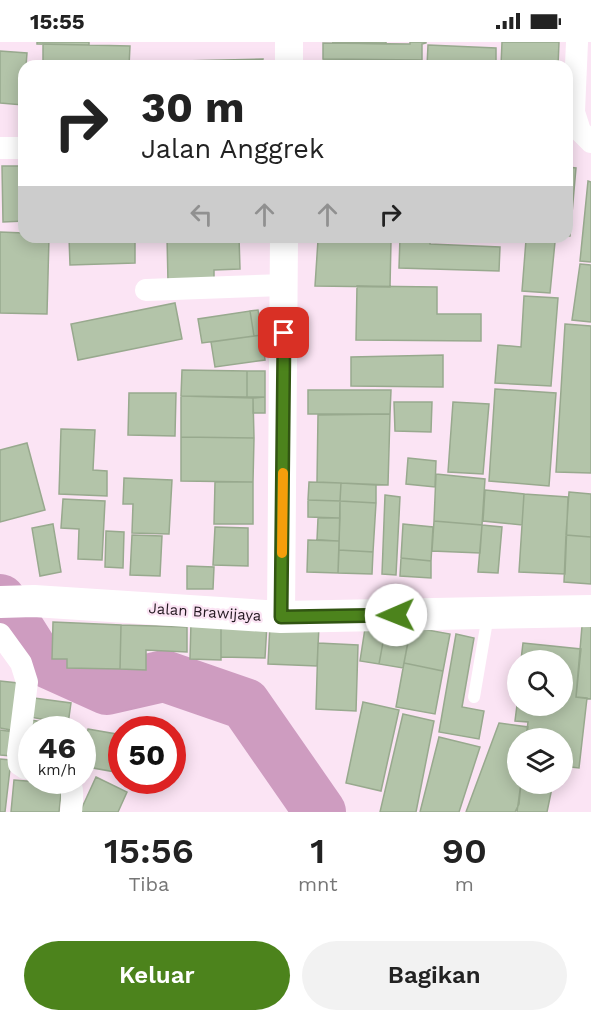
<!DOCTYPE html>
<html lang="id">
<head>
<meta charset="utf-8">
<style>
	body { margin:0; font-family:"Work Sans",sans-serif; background:#f2f2f2; color:#222; height:100vh; display:flex; flex-direction:column; font-size:22px; white-space:nowrap }
	* { box-sizing:border-box; margin:0 }
	p { font-size:20px; color:#767676 }
	.icon { flex:none; width:33px; height:33px; fill:none; stroke:currentColor; stroke-width:2; stroke-linecap:round; stroke-linejoin:round }
	.map { position:relative; height:770px; overflow:hidden }
	.details { display:flex; flex-direction:column; background:#fff; flex:1 }
	.details>* { flex:none }
	.hud { position:absolute; left:18px; top:18px; width:555px; height:183px; border-radius:18px; box-shadow:0 3px 15px #0003; background:#fff; color:#222; overflow:hidden }
	.fabs { position:absolute; left:507px; top:608px; display:grid; gap:12px }
	.fabs a { display:grid; place-items:center; width:66px; height:66px; border-radius:50%; background:#fff; box-shadow:0 3px 15px #0003; font-size:30px }
	.speed { position:absolute; left:18px; top:674px; display:flex; gap:12px; font-size:30px; font-weight:700; text-align:center }
	.speed>* { display:grid; place-content:center; width:78px; height:78px; border-radius:50%; background:#fff; box-shadow:0 3px 15px #0003; line-height:1 }
	.speed small { font-size:15px; font-weight:400 }
	.speed .limit { border:9px solid #d22; background:#fff; color:#111 }
	.pin { position:absolute; display:grid; place-items:center; width:51px; height:51px; color:#fff; margin:-26px; border-radius:12px; box-shadow:0 3px 9px #0006 }
	.me { position:absolute; width:66px; margin:-33px; rotate:269deg; stroke-linejoin:round; filter:drop-shadow(0 0 4px #0008) }
	.turn { display:flex; align-items:center; gap:21px; height:126px; padding:0 24px; font-size:27px }
	.turn .icon { width:78px; height:78px; stroke-width:2.5 }
	.turn b { display:block; font-size:42px; line-height:51px }
	.lanes { display:flex; align-items:center; height:57px; padding:0 24px; background:#0003; justify-content:center; gap:30px; direction:ltr }
	.lanes .off { opacity:.35 }
	.eta { display:flex; justify-content:space-evenly; align-items:center; height:102px; text-align:center }
	.eta b { font-size:36px; font-weight:600; line-height:42px }
	.cta { display:flex; gap:12px; margin-top:auto; padding:12px 24px }
	.cta a { flex:1; height:69px; border-radius:36px; background:#4c831c; color:#fff; font-size:24px; font-weight:600; line-height:69px; text-align:center }
	.cta a+a { background:#f2f2f2; color:#222 }
	.status { display:flex; justify-content:space-between; align-items:center; height:42px; padding:0 30px; background:#fff; direction:ltr }
	.status svg { height:16px; fill:currentColor }
	.map>svg:first-child { display:block }
	.lines { fill:none; stroke-linecap:round; stroke-linejoin:round }
	.river { stroke:#ce9cc0; stroke-width:52 }
	.building { fill:#b3c4a9; stroke:#98a98e; stroke-width:1.5 }
	.service { stroke:#fff; stroke-width:12 }
	.minor { stroke:#fff; stroke-width:22 }
	.tertiary { stroke:#fff; stroke-width:28 }
	.secondary { stroke:#fff; stroke-width:32 }
	.route-casing { stroke:#315512; stroke-width:15 }
	.route { stroke:#4c831c; stroke-width:10 }
	.slow { stroke:#f59e0b; stroke-width:10 }
	.labels { text-anchor:middle; stroke-width:4.5; stroke-linejoin:round; paint-order:stroke }
	.street-label { font-size:15px; fill:#231820; stroke:#fbe4f4 }
</style>
</head>
<body>
<div class="status"><b>15:55</b><svg viewBox="0 0 49 12"><path d="M0 12V9h3v3zM5 12V6h3v6zM10 12V3h3v9zM15 12V0h3v12zM26 1h20v11H26zM47 4h2v5h-2z"/></svg></div>
<div class="map">
<svg width="591" height="770" viewBox="0 0 591 770">
	<rect width="100%" height="100%" fill="#fbe4f4"/>
	<g class="lines">
		<path class="river" d="M 0,558 L 36,615 L 107,647 L 164,634 L 245,662 L 320,770"/>
	</g>
	<path class="building" d="M 37,0 L 89,0 L 89,3 L 37,2 Z
		M 333,0 L 386,0 L 386,2 L 333,1 Z
		M 410,0 L 426,0 L 426,1 L 422,2 L 422,18 L 323,17 L 323,1 L 410,2 Z
		M 502,0 L 559,0 L 558,24 L 501,24 Z
		M 43,2 L 130,4 L 129,24 L 43,24 Z
		M 428,3 L 496,6 L 496,24 L 427,24 Z
		M 0,9 L 27,11 L 26,24 L 24,24 L 23,63 L 0,61 Z
		M 263,17 L 262,24 L 182,24 L 182,19 Z
		M 323,17 L 422,18 L 422,24 L 323,24 Z
		M 2,124 L 24,124 L 24,179 L 3,180 Z
		M 567,125 L 576,126 L 570,194 L 567,194 Z
		M 588,139 L 591,140 L 591,220 L 580,219 Z
		M 0,190 L 24,191 L 24,195 L 49,195 L 47,272 L 0,271 Z
		M 69,195 L 89,195 L 89,199 L 135,198 L 135,221 L 70,223 Z
		M 167,195 L 239,195 L 240,227 L 214,228 L 214,239 L 168,240 Z
		M 354,195 L 396,195 L 396,200 L 353,199 Z
		M 400,195 L 430,195 L 430,202 L 500,205 L 499,229 L 399,226 Z
		M 318,198 L 391,199 L 390,245 L 315,244 Z
		M 526,198 L 555,200 L 550,251 L 522,249 Z
		M 580,222 L 591,223 L 591,280 L 572,278 Z
		M 357,244 L 437,245 L 437,272 L 481,272 L 481,299 L 356,298 Z
		M 524,254 L 558,256 L 551,344 L 495,341 L 498,303 L 521,305 Z
		M 175,261 L 182,297 L 78,318 L 71,282 Z
		M 258,268 L 262,293 L 254,294 L 250,269 Z
		M 250,269 L 254,294 L 202,301 L 198,277 Z
		M 565,282 L 591,284 L 591,431 L 556,430 Z
		M 262,293 L 265,318 L 215,325 L 211,300 Z
		M 443,313 L 443,345 L 351,344 L 351,315 Z
		M 182,328 L 247,329 L 247,355 L 181,354 Z
		M 247,329 L 265,329 L 265,355 L 247,355 Z
		M 495,347 L 556,351 L 549,444 L 489,439 Z
		M 308,348 L 391,348 L 390,372 L 308,372 Z
		M 129,351 L 176,351 L 175,394 L 128,393 Z
		M 181,354 L 253,356 L 254,396 L 181,395 Z
		M 265,355 L 265,371 L 253,371 L 253,356 Z
		M 394,360 L 432,360 L 431,390 L 395,389 Z
		M 453,360 L 489,362 L 483,432 L 448,430 Z
		M 390,372 L 388,443 L 317,440 L 318,373 Z
		M 61,387 L 95,388 L 93,428 L 107,429 L 107,454 L 59,452 Z
		M 181,395 L 254,396 L 253,440 L 181,439 Z
		M 27,401 L 45,468 L 0,480 L 0,408 Z
		M 408,416 L 436,419 L 435,445 L 406,442 Z
		M 436,432 L 485,437 L 482,483 L 434,479 Z
		M 124,436 L 172,438 L 169,492 L 132,491 L 133,462 L 123,462 Z
		M 215,440 L 253,440 L 253,482 L 214,482 Z
		M 309,440 L 341,441 L 340,459 L 308,458 Z
		M 341,441 L 376,443 L 376,461 L 340,459 Z
		M 485,448 L 524,452 L 522,483 L 483,479 Z
		M 569,450 L 591,452 L 591,495 L 566,493 Z
		M 524,452 L 568,455 L 565,532 L 519,530 Z
		M 385,453 L 400,455 L 396,533 L 382,532 Z
		M 63,457 L 105,459 L 102,518 L 78,517 L 79,487 L 61,486 Z
		M 308,458 L 340,459 L 340,476 L 308,475 Z
		M 340,459 L 376,461 L 373,510 L 339,508 Z
		M 318,476 L 340,476 L 339,499 L 317,498 Z
		M 434,479 L 482,483 L 480,511 L 432,509 Z
		M 53,482 L 61,530 L 40,534 L 32,486 Z
		M 403,482 L 433,485 L 431,519 L 401,516 Z
		M 482,483 L 502,485 L 498,531 L 478,530 Z
		M 215,485 L 248,486 L 248,524 L 213,523 Z
		M 106,489 L 124,490 L 123,526 L 105,525 Z
		M 132,493 L 162,494 L 160,534 L 130,533 Z
		M 566,493 L 591,495 L 591,542 L 564,540 Z
		M 308,498 L 339,499 L 338,531 L 307,530 Z
		M 339,508 L 373,510 L 372,532 L 338,531 Z
		M 401,516 L 431,519 L 431,536 L 400,534 Z
		M 187,524 L 214,525 L 213,547 L 187,547 Z
		M 53,580 L 121,583 L 120,627 L 67,626 L 67,617 L 52,617 Z
		M 191,580 L 221,580 L 221,618 L 190,617 Z
		M 221,580 L 267,582 L 265,616 L 221,615 Z
		M 366,580 L 386,584 L 379,622 L 360,619 Z
		M 270,582 L 319,584 L 317,624 L 268,622 Z
		M 121,583 L 187,585 L 187,610 L 146,608 L 146,628 L 120,627 Z
		M 386,584 L 410,589 L 403,626 L 379,622 Z
		M 582,584 L 591,584 L 591,657 L 576,655 Z
		M 411,585 L 450,592 L 443,629 L 404,621 Z
		M 456,592 L 474,596 L 462,665 L 484,669 L 479,697 L 439,690 Z
		M 318,601 L 358,603 L 356,669 L 316,667 Z
		M 523,601 L 581,607 L 576,655 L 587,656 L 579,726 L 562,724 L 562,696 L 526,696 L 528,680 L 515,679 L 518,655 L 518,663 L 562,663 L 562,618 L 521,618 Z
		M 404,621 L 443,629 L 435,672 L 396,665 Z
		M 0,639 L 18,641 L 11,688 L 0,686 Z
		M 34,656 L 71,661 L 68,682 L 30,675 Z
		M 363,660 L 399,668 L 381,749 L 346,741 Z
		M 403,672 L 434,679 L 416,770 L 380,770 Z
		M 31,678 L 67,684 L 66,687 L 32,687 L 32,718 L 24,717 Z
		M 499,681 L 528,685 L 526,696 L 518,696 L 518,741 L 521,741 L 519,762 L 515,770 L 466,770 Z
		M 88,687 L 122,693 L 121,731 L 82,724 L 82,714 Z
		M 0,688 L 14,690 L 11,714 L 0,713 Z
		M 439,695 L 480,705 L 459,770 L 420,770 Z
		M 0,717 L 11,718 L 5,770 L 0,770 Z
		M 96,735 L 127,750 L 118,770 L 80,770 Z
		M 14,738 L 62,742 L 59,770 L 11,770 Z
		M 521,741 L 553,741 L 547,770 L 517,770 Z"/>
	<g class="lines">
		<path class="service" d="M 474,655 L 488,573"/>
		<path class="minor" d="M 577,0 L 574,70 L 580,89 L 591,100
			M 0,106 L 24,106
			M 146,248 L 284,243
			M 0,592 L 21,621 L 27,640 L 18,712 L 19,722 L 25,726 L 32,727
			M 69,738 C 74,748 72,759 71,770"/>
		<path class="tertiary" d="M 289,24 L 289,0
			M 281,575 L 284,195"/>
		<path class="secondary" d="M 0,560 L 34,559 L 281,575 L 591,569"/>
	</g>
	<g class="lines">
		<g class="route-casing">
			<path id="route" d="M 284,291 L 281,575 L 396,573"/>
		</g>
		<use href="#route" class="route"/>
		<path class="slow" d="M 282,511 L 283,431"/>
	</g>
	<g class="labels">
		<g class="street-label">
			<text transform="translate(205 570) rotate(4)" y="5">Jalan Brawijaya</text>
		</g>
	</g>
</svg>
<div class="fabs">
<a><svg class="icon" aria-label="search" viewBox="0 0 24 24"><circle cx="10" cy="10" r="6"/><path d="M15 15l6 6"/></svg></a>
<a><svg class="icon" aria-label="layers" viewBox="0 0 24 24"><path d="M12 4l9 5-9 5-9-5zM3 14l9 5 9-5"/></svg></a>
</div>
<div class="speed"><div>46<small>km/h</small></div><div class="limit">50</div></div>
<div class="pin" style="left:284px;top:291px;background:#d93025"><svg class="icon" aria-label="arrive" viewBox="0 0 24 24"><path d="M6 21V4h12l-3 4 3 4H6"/></svg></div>
<svg class="me" style="left:396px;top:573px" viewBox="-20 -20 40 40"><circle r="19" fill="#fff"/><path d="M0-13L10 11 0 6-10 11z" fill="#4c831c"/></svg>
<div class="hud">
<div class="turn"><svg class="icon" aria-label="right" viewBox="0 0 24 24"><path d="M7 20v-9h11M14 6l5 5-5 5"/></svg><div><b>30 m</b>Jalan Anggrek</div></div>
<div class="lanes"><svg class="icon off" aria-label="left" viewBox="0 0 24 24"><path d="M17 20v-9H6M10 6l-5 5 5 5"/></svg><svg class="icon off" aria-label="ahead" viewBox="0 0 24 24"><path d="M12 20V5M6 11l6-6 6 6"/></svg><svg class="icon off" aria-label="ahead" viewBox="0 0 24 24"><path d="M12 20V5M6 11l6-6 6 6"/></svg><svg class="icon" aria-label="right" viewBox="0 0 24 24"><path d="M7 20v-9h11M14 6l5 5-5 5"/></svg></div>
</div>
</div>
<section class="details">
<div class="eta">
<div><b>15:56</b><p>Tiba</p></div>
<div><b>1</b><p>mnt</p></div>
<div><b>90</b><p>m</p></div>
</div>
<div class="cta"><a>Keluar</a><a>Bagikan</a></div>
</section>
</body>
</html>
